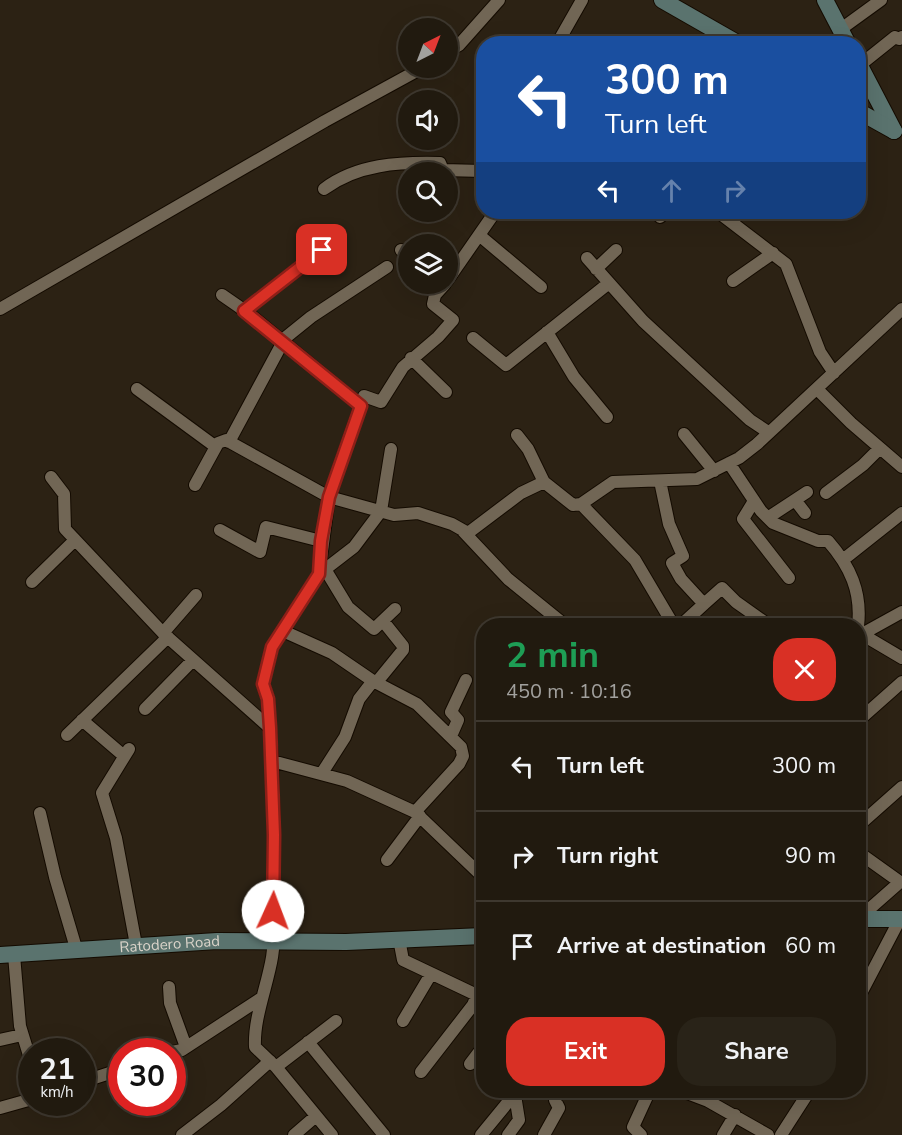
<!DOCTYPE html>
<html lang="en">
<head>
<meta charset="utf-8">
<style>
	body { margin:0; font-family:"Nunito Sans",sans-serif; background:#292318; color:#f1f3f6; height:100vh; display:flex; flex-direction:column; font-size:22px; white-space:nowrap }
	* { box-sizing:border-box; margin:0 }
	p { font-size:20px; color:#a2a19e }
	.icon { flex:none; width:33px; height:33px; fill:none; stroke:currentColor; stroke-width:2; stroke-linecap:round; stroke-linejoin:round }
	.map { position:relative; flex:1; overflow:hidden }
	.side { position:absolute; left:476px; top:618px; width:390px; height:480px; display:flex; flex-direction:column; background:#211a0f; border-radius:24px; box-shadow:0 6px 24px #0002,0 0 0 2px #3e382f }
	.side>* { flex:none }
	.guide { position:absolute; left:476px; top:36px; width:390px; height:183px; border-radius:24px; box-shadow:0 6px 24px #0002,0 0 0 2px #3e382f; background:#1a4fa0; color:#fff; overflow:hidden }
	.needle { width:39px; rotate:42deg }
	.controls { position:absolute; left:398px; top:18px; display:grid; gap:12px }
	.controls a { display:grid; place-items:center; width:60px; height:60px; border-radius:50%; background:#211a0f; box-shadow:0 6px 24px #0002,0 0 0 2px #3e382f; font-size:30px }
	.speed { position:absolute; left:18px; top:1038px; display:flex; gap:12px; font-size:30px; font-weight:700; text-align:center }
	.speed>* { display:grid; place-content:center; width:78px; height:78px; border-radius:50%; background:#211a0f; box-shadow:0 6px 24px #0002,0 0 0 2px #3e382f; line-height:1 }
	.speed small { font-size:15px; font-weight:400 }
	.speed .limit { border:9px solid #d22; background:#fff; color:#111 }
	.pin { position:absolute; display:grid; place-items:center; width:51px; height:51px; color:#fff; margin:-26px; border-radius:12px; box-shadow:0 3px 9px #0006 }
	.me { position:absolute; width:66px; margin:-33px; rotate:2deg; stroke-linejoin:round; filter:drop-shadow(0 0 4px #0008) }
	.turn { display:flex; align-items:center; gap:21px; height:126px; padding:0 30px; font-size:27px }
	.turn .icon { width:78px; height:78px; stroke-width:2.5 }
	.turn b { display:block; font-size:42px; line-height:51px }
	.lanes { display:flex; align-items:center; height:57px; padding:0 30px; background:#0003; justify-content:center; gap:30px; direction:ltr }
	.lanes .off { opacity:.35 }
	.round { display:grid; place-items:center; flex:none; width:63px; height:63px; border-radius:24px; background:#292318 }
	.summary { display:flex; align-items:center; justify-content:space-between; height:102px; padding:0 30px }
	h1 { font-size:36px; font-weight:700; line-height:45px; color:#1e9e55 }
	.cta { display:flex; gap:12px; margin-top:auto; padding:12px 30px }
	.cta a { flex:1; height:69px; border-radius:24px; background:#d93025; color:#fff; font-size:24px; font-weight:700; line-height:69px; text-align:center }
	.cta a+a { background:#292318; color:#f1f3f6 }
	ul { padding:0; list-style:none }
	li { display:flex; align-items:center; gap:18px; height:90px; padding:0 30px; border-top:2px solid #3e382f }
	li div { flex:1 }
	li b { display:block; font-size:22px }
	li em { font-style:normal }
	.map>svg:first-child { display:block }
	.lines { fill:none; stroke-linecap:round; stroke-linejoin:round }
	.street-casing { stroke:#140b01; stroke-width:14 }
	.secondary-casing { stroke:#140b01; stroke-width:18 }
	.street { stroke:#716655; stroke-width:12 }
	.secondary { stroke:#5a736e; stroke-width:16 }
	.route-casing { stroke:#8d1f18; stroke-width:15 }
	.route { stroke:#d93025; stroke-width:10 }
	.labels { text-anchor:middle; stroke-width:6; stroke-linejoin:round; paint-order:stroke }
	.street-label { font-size:15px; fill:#d9d3c9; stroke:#22190a }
</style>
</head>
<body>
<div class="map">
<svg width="902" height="1135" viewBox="0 0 902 1135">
	<rect width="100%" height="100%" fill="#2c2214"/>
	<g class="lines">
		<g class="street-casing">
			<path id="street" d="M 841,29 L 881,0
				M 557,44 L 582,0
				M 447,52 L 459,45 L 499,0
				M 860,65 L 895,37 L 899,39 L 902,37
				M 324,189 C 357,164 399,162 440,163 L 443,170 L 483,171
				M 718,212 L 786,264 L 820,352 L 834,373
				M 660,217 L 666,212
				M 479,235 L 541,287
				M 401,250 L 408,254
				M 587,258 L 643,321 L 750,420 L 768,432
				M 596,269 L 616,250
				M 447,281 L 495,212
				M 733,281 L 773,253
				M 222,295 L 248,313 L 361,406
				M 0,309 L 325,121 L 422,68
				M 244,311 L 322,250
				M 547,332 L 574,377 L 607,417
				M 473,338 L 506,365 L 609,283
				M 411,358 L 446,392
				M 137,389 L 216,447
				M 818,390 L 851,423 L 902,467
				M 684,434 L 714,471
				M 517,435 L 528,449 L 544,482 L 573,505 L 581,504 L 613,482 L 697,479 L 739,458 L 757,444 L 902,309
				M 229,442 L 285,338 L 311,317 L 387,267
				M 729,463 L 761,511 L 773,523 L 818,541 L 828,541 C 850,566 862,592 858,626
				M 51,477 L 64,494 L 65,529 L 163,633 L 270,728
				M 660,481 L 669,524 L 683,556 L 672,563 L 681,579 L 704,604 L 722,588 L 736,602 L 770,626
				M 195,485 L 218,443 L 226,440 L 329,497 L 394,515 L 418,513 L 452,524 L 468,533 L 521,493 L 544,482
				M 826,493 L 863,465 L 880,448
				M 795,500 L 805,513
				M 754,501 L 743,519 L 789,578
				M 581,504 L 635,560 L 674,626
				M 769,517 L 807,492
				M 461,529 L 508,579 L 566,626
				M 220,530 L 260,552 L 266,527 L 321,541
				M 844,559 L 902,513
				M 325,569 L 348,607 L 374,629 L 395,609
				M 319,574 L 354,547 L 381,511 L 391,449
				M 32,582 L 75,540
				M 680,626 L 704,604
				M 283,631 L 332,653 L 373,681 L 359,699 L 345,737 L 322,773
				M 858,632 L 902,658
				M 163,633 L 196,595
				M 864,633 L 902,612
				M 373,681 L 417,704 L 461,747 L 463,756 L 459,764 L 415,812
				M 376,683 L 403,650 L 403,646 L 383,621
				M 145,709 L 193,660
				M 82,720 L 124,756
				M 858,721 L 902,682
				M 67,735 L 168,637
				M 451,736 L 458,720 L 451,712 L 466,680
				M 129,749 L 102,793 L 116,838 L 136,945
				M 272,761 L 347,781 L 415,812 L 483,877
				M 40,813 L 55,877 L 76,948
				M 858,826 L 902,787
				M 858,852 L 900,882 L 858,919
				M 387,860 L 420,816
				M 399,939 L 403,960 L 483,998
				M 14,955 L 20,1026 L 32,1065
				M 169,987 L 170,1003 L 186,1047
				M 858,999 L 900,919
				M 403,1021 L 431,974
				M 0,1040 L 22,1035
				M 308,1042 L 384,1135
				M 172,1052 L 182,1050 L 260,999
				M 470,1064 L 483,1047
				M 276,1067 L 336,1021
				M 421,1072 L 473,1005 L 477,995
				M 82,1082 L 122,1069
				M 679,1090 L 708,1101 L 768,1135
				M 0,1108 L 32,1099
				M 182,1135 L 221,1105 L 270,1061
				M 294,1135 L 316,1116
				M 332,1135 L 276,1067 L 255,1047 C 253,1007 280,961 272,927 L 274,835 L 272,761 L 268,699 L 263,684 L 272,647 L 319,574 L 329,497 L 364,396 L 381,402 L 403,367 L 438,337 L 453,320 L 433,304 L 435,295 L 445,284
				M 481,1135 L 518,1090
				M 508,1135 L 519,1120 L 515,1095
				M 544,1135 L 559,1108 L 555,1100 L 560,1090
				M 641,1135 L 633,1127 L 650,1090
				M 723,1135 L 735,1115
				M 781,1135 L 810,1090"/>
		</g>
		<g class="secondary-casing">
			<g id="secondary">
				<path d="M 662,0 L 739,44"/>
				<path d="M 825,0 L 848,44"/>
				<path d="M 858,62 L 894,131"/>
				<path d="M 858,111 L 894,131"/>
				<path d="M 858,919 L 902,919"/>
				<path id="s1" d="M 0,955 L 217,941 L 346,942 L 483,936"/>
			</g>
		</g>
		<use href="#street" class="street"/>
		<use href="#secondary" class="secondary"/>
	</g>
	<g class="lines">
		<g class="route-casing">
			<path id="route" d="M 273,911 L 274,835 L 270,728 L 268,699 L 263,684 L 272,647 L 319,574 L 321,541 L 329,497 L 361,406 L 244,311 L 322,250"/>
		</g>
		<use href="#route" class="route"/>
	</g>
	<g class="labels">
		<g class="street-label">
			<text dy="5" stroke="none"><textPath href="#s1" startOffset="170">Ratodero Road</textPath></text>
		</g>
	</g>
</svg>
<div class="controls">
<a><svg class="needle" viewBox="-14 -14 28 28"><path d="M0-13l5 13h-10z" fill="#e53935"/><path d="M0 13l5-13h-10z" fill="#a2a19e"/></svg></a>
<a><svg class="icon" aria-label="sound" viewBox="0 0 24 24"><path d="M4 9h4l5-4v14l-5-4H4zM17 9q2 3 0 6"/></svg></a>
<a><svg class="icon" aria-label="search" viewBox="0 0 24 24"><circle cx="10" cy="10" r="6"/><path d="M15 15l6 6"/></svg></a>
<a><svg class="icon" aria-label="layers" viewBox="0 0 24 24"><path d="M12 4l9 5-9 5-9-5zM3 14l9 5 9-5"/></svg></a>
</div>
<div class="speed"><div>21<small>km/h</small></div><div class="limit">30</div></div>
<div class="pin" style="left:322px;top:250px;background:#d93025"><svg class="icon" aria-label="arrive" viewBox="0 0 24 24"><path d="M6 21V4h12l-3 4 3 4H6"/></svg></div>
<svg class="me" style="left:273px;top:911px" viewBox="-20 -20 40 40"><circle r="19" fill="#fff"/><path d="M0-13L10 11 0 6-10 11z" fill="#d93025"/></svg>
<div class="guide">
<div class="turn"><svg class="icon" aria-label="left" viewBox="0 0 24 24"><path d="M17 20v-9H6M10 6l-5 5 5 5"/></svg><div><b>300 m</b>Turn left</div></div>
<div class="lanes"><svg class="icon" aria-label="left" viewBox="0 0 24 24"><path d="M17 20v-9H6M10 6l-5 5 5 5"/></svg><svg class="icon off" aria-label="ahead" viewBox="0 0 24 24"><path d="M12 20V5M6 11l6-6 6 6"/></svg><svg class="icon off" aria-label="right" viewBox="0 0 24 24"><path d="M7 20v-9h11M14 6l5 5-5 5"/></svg></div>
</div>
<section class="side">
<div class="summary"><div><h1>2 min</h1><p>450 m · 10:16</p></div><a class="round" style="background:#d93025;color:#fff"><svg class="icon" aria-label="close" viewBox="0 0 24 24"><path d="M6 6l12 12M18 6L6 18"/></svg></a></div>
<ul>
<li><svg class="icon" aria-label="left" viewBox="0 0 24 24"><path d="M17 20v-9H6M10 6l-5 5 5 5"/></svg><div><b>Turn left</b></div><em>300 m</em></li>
<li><svg class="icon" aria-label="right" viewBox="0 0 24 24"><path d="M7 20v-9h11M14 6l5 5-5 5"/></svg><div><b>Turn right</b></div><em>90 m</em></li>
<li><svg class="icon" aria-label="arrive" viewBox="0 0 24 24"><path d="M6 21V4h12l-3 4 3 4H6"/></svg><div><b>Arrive at destination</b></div><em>60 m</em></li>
</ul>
<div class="cta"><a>Exit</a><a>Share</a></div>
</section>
</div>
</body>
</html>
